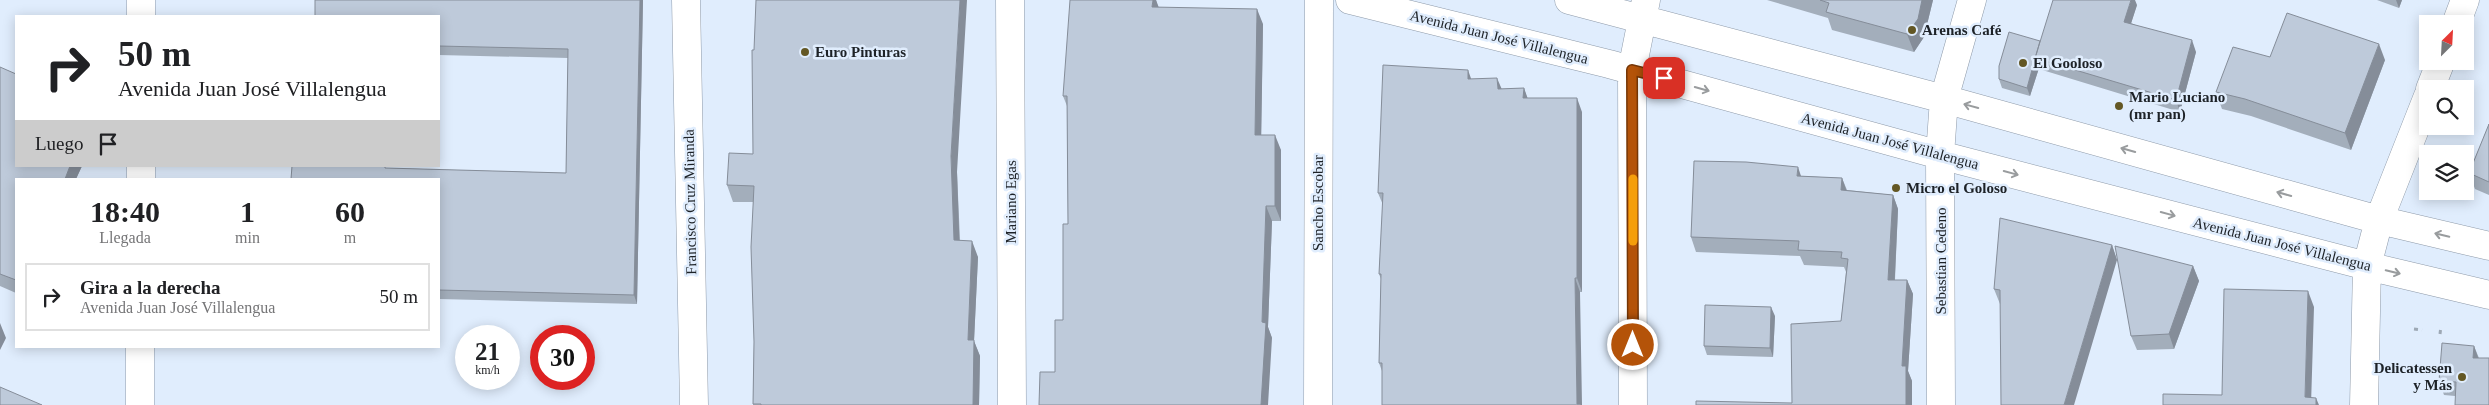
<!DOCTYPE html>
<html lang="es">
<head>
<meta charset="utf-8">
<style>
	body { margin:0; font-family:Georgia,serif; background:#f2f2f2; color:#202124; height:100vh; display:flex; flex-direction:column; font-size:19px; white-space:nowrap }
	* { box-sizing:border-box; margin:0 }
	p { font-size:16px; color:#757577 }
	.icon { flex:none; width:28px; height:28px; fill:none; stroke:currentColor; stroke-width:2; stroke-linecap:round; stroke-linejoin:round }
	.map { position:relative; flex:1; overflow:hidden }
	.side { position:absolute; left:15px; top:178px; width:425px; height:170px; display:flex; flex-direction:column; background:#fff; border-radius:0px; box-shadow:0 2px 12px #0003 }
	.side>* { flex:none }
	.hud { position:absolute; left:15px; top:15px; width:425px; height:152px; border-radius:0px; box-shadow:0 2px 12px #0003; background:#fff; color:#202124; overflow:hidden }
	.needle { width:32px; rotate:24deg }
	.controls { position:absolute; left:2419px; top:15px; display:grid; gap:10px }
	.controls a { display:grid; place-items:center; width:55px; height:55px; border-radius:0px; background:#fff; box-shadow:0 2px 12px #0003; font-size:25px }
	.speed { position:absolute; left:455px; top:325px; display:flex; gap:10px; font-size:25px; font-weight:700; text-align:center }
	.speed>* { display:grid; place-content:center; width:65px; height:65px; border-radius:50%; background:#fff; box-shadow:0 2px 12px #0003; line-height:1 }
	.speed small { font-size:12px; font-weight:400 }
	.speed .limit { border:8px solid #d22; background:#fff; color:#111 }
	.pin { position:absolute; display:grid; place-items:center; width:42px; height:42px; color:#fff; margin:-21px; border-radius:10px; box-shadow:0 2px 8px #0006 }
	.me { position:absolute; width:55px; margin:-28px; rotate:0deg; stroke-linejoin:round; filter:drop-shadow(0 0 4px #0008) }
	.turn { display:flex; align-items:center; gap:18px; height:105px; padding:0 20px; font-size:22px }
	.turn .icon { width:65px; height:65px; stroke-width:2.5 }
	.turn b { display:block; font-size:35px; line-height:42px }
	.then { display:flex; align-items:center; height:48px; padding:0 20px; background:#0003; gap:10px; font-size:19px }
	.eta { display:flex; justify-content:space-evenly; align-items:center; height:85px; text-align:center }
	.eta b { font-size:30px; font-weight:800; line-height:35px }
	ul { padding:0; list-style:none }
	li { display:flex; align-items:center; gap:15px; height:68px; margin:0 10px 8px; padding:0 10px; border:2px solid #e0e0e0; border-radius:0px }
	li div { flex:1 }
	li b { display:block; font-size:19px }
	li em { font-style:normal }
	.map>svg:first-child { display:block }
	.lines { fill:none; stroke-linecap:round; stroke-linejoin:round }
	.minor-casing { stroke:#8e9aa9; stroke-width:29 }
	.path { stroke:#9da8b4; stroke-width:3; stroke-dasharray:4 4; stroke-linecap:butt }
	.minor { stroke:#fff; stroke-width:28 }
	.wall { fill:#a3aebb }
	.shaded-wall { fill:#858d99 }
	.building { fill:#becada; stroke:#858d99 }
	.oneway { stroke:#999c9e }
	.route-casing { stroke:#753606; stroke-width:12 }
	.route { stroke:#b45309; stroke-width:9 }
	.slow { stroke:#f59e0b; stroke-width:9 }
	.poi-dot { fill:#635724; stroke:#e0edfd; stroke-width:2 }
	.labels { text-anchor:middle; stroke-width:5; stroke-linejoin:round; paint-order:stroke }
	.poi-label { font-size:15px; font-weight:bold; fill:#1d2227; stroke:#e0edfd; text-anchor:start }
	.street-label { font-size:15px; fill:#1d2227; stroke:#e0edfd }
</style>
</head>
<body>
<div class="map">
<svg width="2489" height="405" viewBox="0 0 2489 405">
	<rect width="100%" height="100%" fill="#e0edfd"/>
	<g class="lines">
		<g class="minor-casing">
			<path id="minor" d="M 686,0 L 694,405
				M 1010,0 L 1012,405
				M 1350,0 L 1609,64 L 1940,155 L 2367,266 L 2489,295
				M 1569,0 L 1944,99 L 2379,220 L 2489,246
				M 141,16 L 141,0
				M 2456,24 L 2465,0
				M 2430,89 L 2441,61
				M 141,179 L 141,166
				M 140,405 L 140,346
				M 1318,405 L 1319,0
				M 1633,405 L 1632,70 L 1646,0
				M 1941,405 L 1940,155 L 1944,99 L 1972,0
				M 2364,405 L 2367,266 L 2379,220 L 2428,96"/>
		</g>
		<path class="path" d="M 2437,191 L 2442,193
			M 2414,329 L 2422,330
			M 2440,334 L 2441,326"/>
		<use href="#minor" class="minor"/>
	</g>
	<path class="wall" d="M 643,0 L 637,304 L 439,299 L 439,179 L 388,168 L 566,173 L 568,58 L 439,55 L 439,16 Z
		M 1156,0 L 1158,7 L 1263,24 L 1261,135 L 1281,150 L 1281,221 L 1272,221 L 1268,327 L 1272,338 L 1055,372 L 1063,320 L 1068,224 L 1067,106 L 1063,96 Z
		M 1767,0 L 1933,0 L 1924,37 L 1914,52 L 1832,30 L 1828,18 Z
		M 2377,0 L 2402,0 L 2399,8 Z
		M 2137,5 L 2131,23 L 2196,52 L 2180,112 L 2039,69 L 2039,68 L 2030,96 L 2002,88 L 1999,79 L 2040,41 Z
		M 754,50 L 957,172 L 960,240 L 978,257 L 974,341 L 980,356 L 979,405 L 753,405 L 754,342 L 753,202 L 733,202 L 727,185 L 753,154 Z
		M 2270,57 L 2385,60 L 2351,150 L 2251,116 L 2222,109 L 2216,92 Z
		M 0,67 L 82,166 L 76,179 L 16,179 L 16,293 L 0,286 Z
		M 1472,79 L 1501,89 L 1524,88 L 1527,98 L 1582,112 L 1582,292 L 1580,292 L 1382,371 L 1379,363 L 1381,279 L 1379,274 L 1383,205 L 1378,193 Z
		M 2489,124 L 2489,195 L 2475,189 L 2469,173 Z
		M 1801,176 L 1842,178 L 1847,190 L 1893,195 L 1898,209 L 1895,280 L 1907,280 L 1913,294 L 1908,371 L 1912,381 L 1912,405 L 1696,405 L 1792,403 L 1841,321 L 1846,272 L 1844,267 L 1804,265 L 1800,256 L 1696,252 L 1691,237 Z
		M 2112,245 L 2117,260 L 2000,304 L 1994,289 Z
		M 2193,266 L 2199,281 L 2174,349 L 2137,350 L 2131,336 Z
		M 1775,316 L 1773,357 L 1707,355 L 1704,346 Z
		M 2474,346 L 2479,358 L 2455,396 L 2444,395 L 2439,381 Z"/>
	<path class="shaded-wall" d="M 640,0 L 643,0 L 637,304 L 634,295 Z
		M 960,0 L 967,0 L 957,172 L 960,257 L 954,240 L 951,156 Z
		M 1153,0 L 1156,0 L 1159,8 L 1152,7 Z
		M 1922,0 L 1933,0 L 1924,37 L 1914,52 L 1907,34 Z
		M 2131,0 L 2135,0 L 2137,5 L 2128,33 L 2124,22 Z
		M 2396,0 L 2402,0 L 2399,8 Z
		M 1257,9 L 1263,24 L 1261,150 L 1255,135 Z
		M 2192,40 L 2196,52 L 2180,112 L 2176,100 Z
		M 2379,44 L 2385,60 L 2351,150 L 2345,133 Z
		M 2035,59 L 2039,68 L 2030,96 L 2027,88 Z
		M 1468,70 L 1473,84 L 1468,79 Z
		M 1497,78 L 1503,92 L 1498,89 Z
		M 1524,88 L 1529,102 L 1523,98 Z
		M 1577,98 L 1582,112 L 1582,292 L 1577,278 Z
		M 1275,135 L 1281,150 L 1281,221 L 1275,206 Z
		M 70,166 L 82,166 L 76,179 L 65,179 Z
		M 1798,167 L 1803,182 L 1797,176 Z
		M 1842,178 L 1847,192 L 1841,190 Z
		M 1893,195 L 1898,209 L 1894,295 L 1888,280 Z
		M 1266,206 L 1272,221 L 1268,327 L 1272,338 L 1268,405 L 1261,405 L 1262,322 Z
		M 972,241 L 978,257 L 974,341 L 980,356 L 979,405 L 973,405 L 968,340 Z
		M 2112,245 L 2117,260 L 2074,405 L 2064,405 Z
		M 2193,266 L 2199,281 L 2174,349 L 2169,334 Z
		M 1575,278 L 1580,292 L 1582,405 L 1577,405 L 1577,404 Z
		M 1907,280 L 1913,294 L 1908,371 L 1912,381 L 1912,405 L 1906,405 L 1902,366 Z
		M 2308,291 L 2314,307 L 2311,405 L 2305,397 Z
		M 1771,307 L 1775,316 L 1773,357 L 1770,348 Z
		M 0,323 L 6,338 L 0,350 Z
		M 2474,346 L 2479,360 L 2473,358 Z
		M 2316,398 L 2319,405 L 2316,405 Z"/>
	<path class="building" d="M 315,0 L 640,0 L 634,295 L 439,290 L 439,179 L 291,179 L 292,166 L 385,166 L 385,168 L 566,173 L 568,49 L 439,46 L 439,16 L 315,16 Z
		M 756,0 L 960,0 L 951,156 L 954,240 L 972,241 L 968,340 L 974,340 L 973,405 L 761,405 L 761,404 L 753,404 L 754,342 L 751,247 L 754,186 L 727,185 L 729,153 L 753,154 L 752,50 L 754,50 Z
		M 1070,0 L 1153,0 L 1152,7 L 1257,9 L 1255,135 L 1275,135 L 1275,206 L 1266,206 L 1262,322 L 1266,323 L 1261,405 L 1039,405 L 1040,372 L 1055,372 L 1055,320 L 1063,320 L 1063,224 L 1068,224 L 1067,96 L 1063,96 Z
		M 1820,0 L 1922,0 L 1918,19 L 1907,34 L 1826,12 L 1829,3 Z
		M 2053,0 L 2131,0 L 2124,22 L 2192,40 L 2176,100 L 2035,58 Z
		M 2287,13 L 2379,44 L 2345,133 L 2245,99 L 2216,92 L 2233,47 L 2270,57 Z
		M 2009,32 L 2040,41 L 2027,88 L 1999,79 L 1999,66 Z
		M 1383,65 L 1468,70 L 1468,79 L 1497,78 L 1498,89 L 1524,88 L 1523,98 L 1577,98 L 1577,278 L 1575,278 L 1577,404 L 1581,404 L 1581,405 L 1382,405 L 1382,363 L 1379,363 L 1381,274 L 1379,274 L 1383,193 L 1378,193 Z
		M 0,67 L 16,74 L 16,166 L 70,166 L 65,179 L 16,179 L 16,280 L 0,274 Z
		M 2489,124 L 2489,182 L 2469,173 Z
		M 1694,161 L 1746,162 L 1798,167 L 1797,176 L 1842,178 L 1841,190 L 1893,195 L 1888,280 L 1907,280 L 1902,366 L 1906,366 L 1906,405 L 1696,405 L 1696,401 L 1792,403 L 1791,324 L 1841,321 L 1848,259 L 1841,258 L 1842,252 L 1798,250 L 1799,241 L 1691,237 Z
		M 2000,218 L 2112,245 L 2064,405 L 2001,405 L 2000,290 L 1994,289 Z
		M 2115,246 L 2193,266 L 2169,334 L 2131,336 Z
		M 2224,289 L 2308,291 L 2305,397 L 2316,398 L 2316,405 L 2163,405 L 2163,394 L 2222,395 Z
		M 1705,305 L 1771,307 L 1770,348 L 1704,346 Z
		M 2442,343 L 2474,346 L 2473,358 L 2489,358 L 2489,405 L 2455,405 L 2456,382 L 2439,381 Z
		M 0,387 L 42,405 L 0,405 Z"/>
	<defs><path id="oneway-shaft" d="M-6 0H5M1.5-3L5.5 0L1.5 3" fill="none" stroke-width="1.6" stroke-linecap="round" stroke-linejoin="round" transform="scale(1.25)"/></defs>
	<g class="oneway">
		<use href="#oneway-shaft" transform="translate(1702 89) rotate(16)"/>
		<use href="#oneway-shaft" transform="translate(1971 106) rotate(-165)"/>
		<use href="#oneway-shaft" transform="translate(2128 150) rotate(-164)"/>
		<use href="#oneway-shaft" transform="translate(2011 173) rotate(15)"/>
		<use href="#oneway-shaft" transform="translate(2284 194) rotate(-164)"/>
		<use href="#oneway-shaft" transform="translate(2168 214) rotate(15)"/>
		<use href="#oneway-shaft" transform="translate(2442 235) rotate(-167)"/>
		<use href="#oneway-shaft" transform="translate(2393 272) rotate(13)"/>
	</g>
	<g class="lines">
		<g class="route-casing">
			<path id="route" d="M 1633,345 L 1632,70 L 1664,78"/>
		</g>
		<use href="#route" class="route"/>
		<path class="slow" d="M 1633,241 L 1633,179"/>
	</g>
	<g class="poi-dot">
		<circle cx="1912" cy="30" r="5"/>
		<circle cx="805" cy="52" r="5"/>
		<circle cx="2023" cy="63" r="5"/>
		<circle cx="2119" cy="106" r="5"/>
		<circle cx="1896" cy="188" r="5"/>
		<circle cx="2462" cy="377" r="5"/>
	</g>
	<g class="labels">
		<g class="poi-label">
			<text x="1922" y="35">Arenas Café</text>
			<text x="815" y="57">Euro Pinturas</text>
			<text x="2033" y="68">El Gooloso</text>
			<text x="2129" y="102">Mario Luciano<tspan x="2129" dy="17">(mr pan)</tspan></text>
			<text x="1906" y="193">Micro el Goloso</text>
			<text x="2452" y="373" text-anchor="end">Delicatessen<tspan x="2452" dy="17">y Más</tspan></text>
		</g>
		<g class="street-label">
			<text transform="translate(1499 37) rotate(14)" y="5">Avenida Juan José Villalengua</text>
			<text transform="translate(1890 141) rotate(15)" y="5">Avenida Juan José Villalengua</text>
			<text transform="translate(690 202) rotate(-91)" y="5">Francisco Cruz Miranda</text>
			<text transform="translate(1011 202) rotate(-90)" y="5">Mariano Egas</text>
			<text transform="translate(1318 203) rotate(-90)" y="5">Sancho Escobar</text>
			<text transform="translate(2282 244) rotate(14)" y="5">Avenida Juan José Villalengua</text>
			<text transform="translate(1941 261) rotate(-90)" y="5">Sebastian Cedeno</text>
		</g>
	</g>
</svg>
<div class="controls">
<a><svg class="needle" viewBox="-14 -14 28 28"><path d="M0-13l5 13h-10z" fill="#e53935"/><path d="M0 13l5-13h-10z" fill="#757577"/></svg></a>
<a><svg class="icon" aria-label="search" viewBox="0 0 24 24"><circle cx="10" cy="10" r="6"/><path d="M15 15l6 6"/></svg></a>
<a><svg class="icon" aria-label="layers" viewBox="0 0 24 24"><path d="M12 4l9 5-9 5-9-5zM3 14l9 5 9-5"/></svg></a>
</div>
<div class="speed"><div>21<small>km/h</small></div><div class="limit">30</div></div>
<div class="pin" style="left:1664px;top:78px;background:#d93025"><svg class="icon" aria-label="arrive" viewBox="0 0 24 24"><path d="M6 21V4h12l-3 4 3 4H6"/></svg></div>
<svg class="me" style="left:1633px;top:345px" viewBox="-20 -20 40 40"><circle r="17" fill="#b45309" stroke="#fff" stroke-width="3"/><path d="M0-11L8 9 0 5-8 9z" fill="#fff"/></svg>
<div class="hud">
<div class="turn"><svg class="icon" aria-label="right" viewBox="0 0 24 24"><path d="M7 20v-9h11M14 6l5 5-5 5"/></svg><div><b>50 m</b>Avenida Juan José Villalengua</div></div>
<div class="then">Luego<svg class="icon" aria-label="arrive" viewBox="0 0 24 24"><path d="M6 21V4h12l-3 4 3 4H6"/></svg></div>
</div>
<section class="side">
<div class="eta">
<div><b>18:40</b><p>Llegada</p></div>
<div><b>1</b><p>min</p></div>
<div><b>60</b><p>m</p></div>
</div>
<ul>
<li><svg class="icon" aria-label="right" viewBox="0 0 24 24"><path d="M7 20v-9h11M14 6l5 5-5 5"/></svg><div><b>Gira a la derecha</b><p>Avenida Juan José Villalengua</p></div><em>50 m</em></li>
</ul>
</section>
</div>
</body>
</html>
